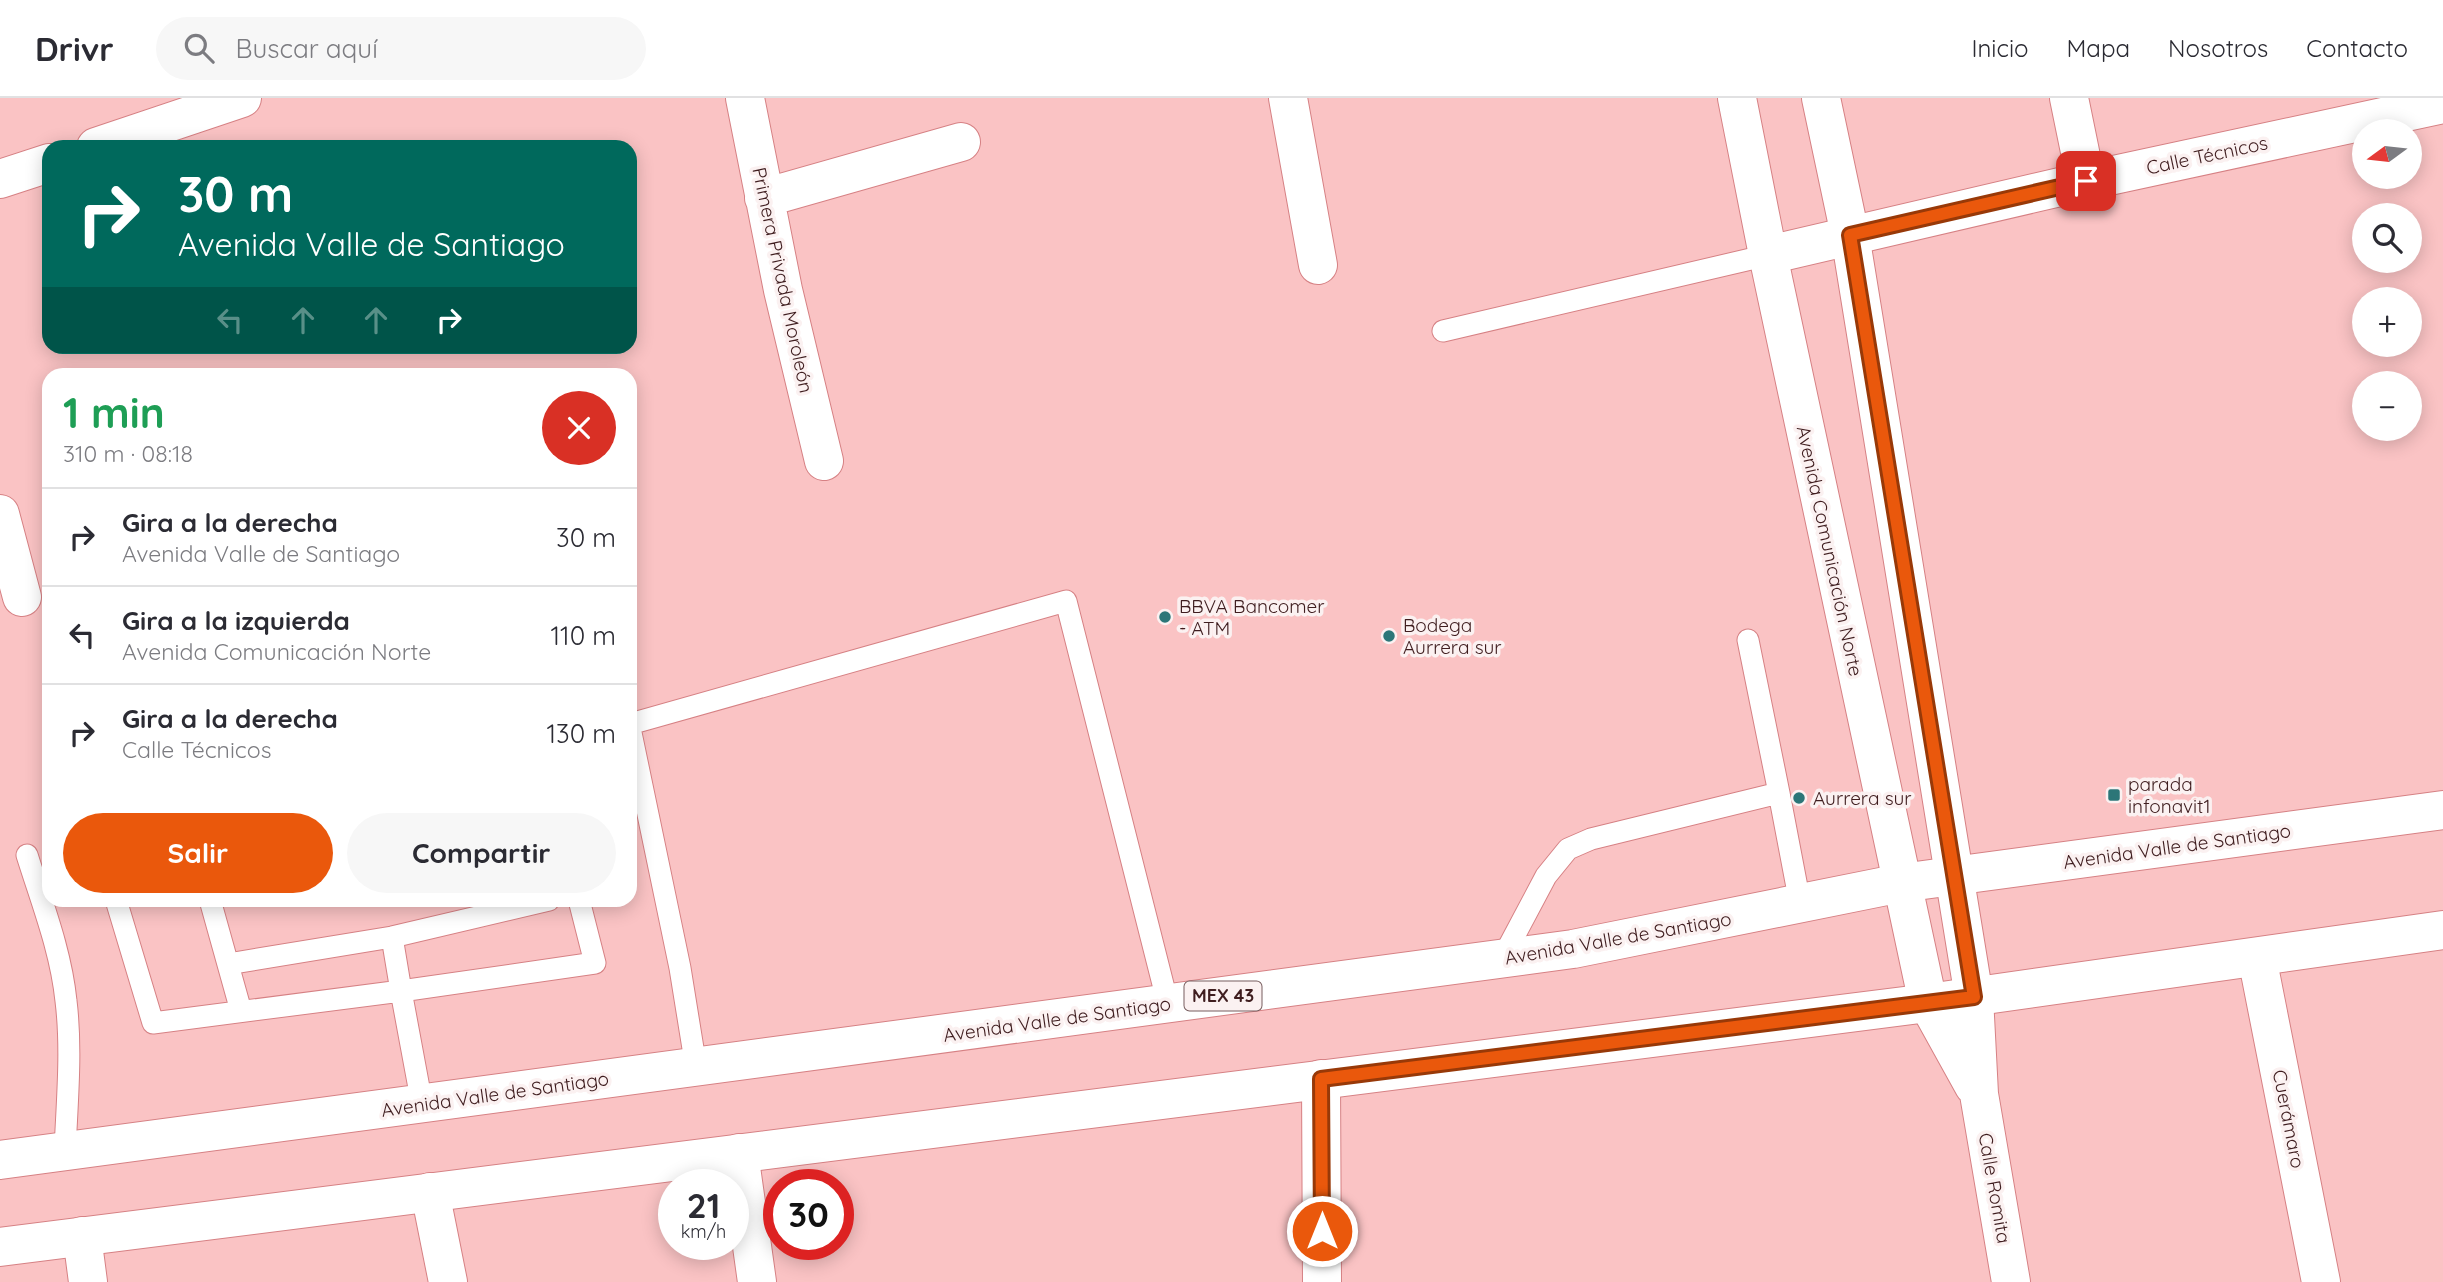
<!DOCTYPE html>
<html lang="es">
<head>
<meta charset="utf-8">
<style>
	body { margin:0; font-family:Quicksand,sans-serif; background:#f7f7f7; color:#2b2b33; height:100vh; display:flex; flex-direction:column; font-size:26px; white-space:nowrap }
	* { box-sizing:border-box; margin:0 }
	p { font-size:23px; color:#7c7c81 }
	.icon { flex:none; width:38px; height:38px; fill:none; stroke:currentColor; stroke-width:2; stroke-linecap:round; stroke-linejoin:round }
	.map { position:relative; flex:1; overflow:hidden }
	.side { position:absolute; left:42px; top:270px; width:595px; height:539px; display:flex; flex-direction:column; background:#fff; border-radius:21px; box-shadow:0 4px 18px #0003 }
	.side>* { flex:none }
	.top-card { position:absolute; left:42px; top:42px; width:595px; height:214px; border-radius:21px; box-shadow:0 4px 18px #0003; background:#00695c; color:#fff; overflow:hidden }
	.needle { width:46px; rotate:255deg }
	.fabs { position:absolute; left:2352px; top:21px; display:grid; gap:14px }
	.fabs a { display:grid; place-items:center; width:70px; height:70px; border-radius:50%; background:#fff; box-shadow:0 4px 18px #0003; font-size:35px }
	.speed { position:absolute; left:658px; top:1071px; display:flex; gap:14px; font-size:35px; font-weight:700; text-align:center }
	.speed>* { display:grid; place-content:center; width:91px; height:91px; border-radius:50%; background:#fff; box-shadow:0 4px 18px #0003; line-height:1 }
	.speed small { font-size:18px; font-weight:400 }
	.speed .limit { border:10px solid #d22; background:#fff; color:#111 }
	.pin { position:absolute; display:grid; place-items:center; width:60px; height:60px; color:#fff; margin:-30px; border-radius:14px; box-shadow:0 4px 10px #0006 }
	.me { position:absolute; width:77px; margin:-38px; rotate:0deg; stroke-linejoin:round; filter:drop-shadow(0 0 5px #0008) }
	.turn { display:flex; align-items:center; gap:24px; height:147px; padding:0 21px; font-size:32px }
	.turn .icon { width:91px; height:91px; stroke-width:2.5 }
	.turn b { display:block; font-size:49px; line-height:60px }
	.lanes { display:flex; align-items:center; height:66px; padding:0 21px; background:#0003; justify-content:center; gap:35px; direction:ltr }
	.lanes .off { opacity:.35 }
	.round { display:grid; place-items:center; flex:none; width:74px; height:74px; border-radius:37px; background:#f7f7f7 }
	.summary { display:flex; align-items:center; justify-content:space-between; height:119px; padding:0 21px }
	h1 { font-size:42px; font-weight:700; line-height:52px; color:#1e9e55 }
	.primary-button { display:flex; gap:14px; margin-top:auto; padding:14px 21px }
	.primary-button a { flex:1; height:80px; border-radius:42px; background:#ea580c; color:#fff; font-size:28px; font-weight:700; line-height:80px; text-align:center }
	.primary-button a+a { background:#f7f7f7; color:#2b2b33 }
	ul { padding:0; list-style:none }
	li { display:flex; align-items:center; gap:21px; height:98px; padding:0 21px; border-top:2px solid #e1e1e2 }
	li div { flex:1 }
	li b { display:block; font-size:26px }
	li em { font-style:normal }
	header { display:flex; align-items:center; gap:42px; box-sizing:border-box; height:98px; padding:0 35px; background:#fff; border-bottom:2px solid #e1e1e2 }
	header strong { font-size:33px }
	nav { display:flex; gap:38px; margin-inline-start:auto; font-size:24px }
	.search { width:490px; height:63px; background:#f7f7f7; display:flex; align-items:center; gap:18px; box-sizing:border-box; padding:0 24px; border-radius:38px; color:#7c7c81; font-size:26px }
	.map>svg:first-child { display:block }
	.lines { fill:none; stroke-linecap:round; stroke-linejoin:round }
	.service-casing { stroke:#d68184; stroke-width:23 }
	.minor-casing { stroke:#d68184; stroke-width:40 }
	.tertiary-casing { stroke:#d68184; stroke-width:40 }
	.primary-casing { stroke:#d68184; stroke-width:40 }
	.service { stroke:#fff; stroke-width:21 }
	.minor { stroke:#fff; stroke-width:38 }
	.tertiary { stroke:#fff; stroke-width:38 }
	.primary { stroke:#fff; stroke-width:38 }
	.route-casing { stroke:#983908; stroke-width:18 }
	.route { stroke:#ea580c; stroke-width:12 }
	.poi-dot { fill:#2c7678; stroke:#fbf1f1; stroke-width:2.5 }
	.labels { text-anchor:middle; stroke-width:7; stroke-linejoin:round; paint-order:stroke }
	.shield { fill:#fbf1f1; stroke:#775d5e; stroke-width:2 }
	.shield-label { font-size:18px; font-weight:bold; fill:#3f1d1f }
	.street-label { font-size:19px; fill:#3f1d1f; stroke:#fbf1f1 }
	.poi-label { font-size:19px; fill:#3f1d1f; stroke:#fbf1f1; text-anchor:start }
</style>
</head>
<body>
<header>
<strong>Drivr</strong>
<div class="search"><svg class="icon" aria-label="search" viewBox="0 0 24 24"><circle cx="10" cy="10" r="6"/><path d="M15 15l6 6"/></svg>Buscar aquí</div>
<nav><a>Inicio</a><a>Mapa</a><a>Nosotros</a><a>Contacto</a></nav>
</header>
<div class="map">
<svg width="2443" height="1184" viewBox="0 0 2443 1184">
	<rect width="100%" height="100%" fill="#fac3c4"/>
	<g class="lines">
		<g class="service-casing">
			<path id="service" d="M 1443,233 L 1768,157
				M 630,626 L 1066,503 L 1168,906
				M 630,630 L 680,870 L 696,969
				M 1779,695 L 1800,805
				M 27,757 C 42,805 61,853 66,903 C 72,952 67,1004 65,1053
				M 116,802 L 153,925 L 401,893 L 422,1006
				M 210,802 L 241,913
				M 392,839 L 401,893 L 595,865 L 579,802
				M 1502,861 L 1546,778 L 1568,751 L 1591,741 L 1779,695 L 1748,542
				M 228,866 L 392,839 L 549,802"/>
		</g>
		<g class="minor-casing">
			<path id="minor" d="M 745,0 L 783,192 L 824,363
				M 1288,0 L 1318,167
				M 2069,0 L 2086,83
				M 96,49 L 242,0
				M 0,81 L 49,65
				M 764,100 L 961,44
				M 1768,157 L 2086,83 L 2443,6
				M 0,416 L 22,499
				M 2257,859 L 2321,1184
				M 1974,899 L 1979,996 L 2011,1184
				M 1928,905 L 1974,988
				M 1321,981 L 1322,1184
				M 739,1055 L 757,1184
				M 430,1094 L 448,1184
				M 82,1138 L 88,1184"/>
		</g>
		<g class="tertiary-casing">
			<path id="tertiary" d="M 1737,0 L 1768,157 L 1928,905
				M 1821,0 L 1850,137 L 1974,899"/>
		</g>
		<g class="primary-casing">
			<path id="primary" d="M 0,1062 L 1573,851 L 1901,785 L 2443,712
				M 0,1149 L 1928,905 L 2443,832"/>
		</g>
		<use href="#service" class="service"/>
		<use href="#minor" class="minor"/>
		<use href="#tertiary" class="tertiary"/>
		<use href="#primary" class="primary"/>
	</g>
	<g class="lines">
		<g class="route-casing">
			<path id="route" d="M 1322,1133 L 1321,981 L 1974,899 L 1850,137 L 2086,83"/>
		</g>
		<use href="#route" class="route"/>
	</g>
	<g class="poi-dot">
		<circle cx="1165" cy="519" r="7"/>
		<circle cx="1389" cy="538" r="7"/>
		<rect x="2107" y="690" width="14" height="14" rx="3.5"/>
		<circle cx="1799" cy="700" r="7"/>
	</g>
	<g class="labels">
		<rect class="shield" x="1184.5" y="883.5" width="77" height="29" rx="5"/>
		<g class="shield-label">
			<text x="1223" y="904">MEX 43</text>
		</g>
		<g class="street-label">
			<text transform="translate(2207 57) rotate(-12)" y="7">Calle Técnicos</text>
			<text transform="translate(783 182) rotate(78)" y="7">Primera Privada Moroleón</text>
			<text transform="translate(1830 453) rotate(78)" y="7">Avenida Comunicación Norte</text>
			<text transform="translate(2177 748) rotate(-8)" y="7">Avenida Valle de Santiago</text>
			<text transform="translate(1618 840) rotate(-10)" y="7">Avenida Valle de Santiago</text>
			<text transform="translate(1057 921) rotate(-8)" y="7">Avenida Valle de Santiago</text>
			<text transform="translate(495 996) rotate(-8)" y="7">Avenida Valle de Santiago</text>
			<text transform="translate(2289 1021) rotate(79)" y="7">Cuerámaro</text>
			<text transform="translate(1995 1090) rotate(80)" y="7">Calle Romita</text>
		</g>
		<g class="poi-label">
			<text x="1179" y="515">BBVA Bancomer<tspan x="1179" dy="22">- ATM</tspan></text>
			<text x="1403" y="534">Bodega<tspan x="1403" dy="22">Aurrera sur</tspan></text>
			<text x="2128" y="693">parada<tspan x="2128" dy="22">infonavit1</tspan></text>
			<text x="1813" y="707">Aurrera sur</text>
		</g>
	</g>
</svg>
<div class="fabs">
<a><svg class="needle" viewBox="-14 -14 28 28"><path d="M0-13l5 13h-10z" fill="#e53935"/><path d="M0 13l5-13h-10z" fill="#7c7c81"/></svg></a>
<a><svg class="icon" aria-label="search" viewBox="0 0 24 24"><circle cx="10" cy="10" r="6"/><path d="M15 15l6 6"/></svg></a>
<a>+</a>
<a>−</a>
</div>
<div class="speed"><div>21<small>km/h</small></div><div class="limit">30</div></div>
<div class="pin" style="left:2086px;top:83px;background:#d93025"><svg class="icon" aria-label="arrive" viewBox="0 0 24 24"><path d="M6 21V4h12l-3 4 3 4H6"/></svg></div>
<svg class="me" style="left:1322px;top:1133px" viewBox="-20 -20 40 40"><circle r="17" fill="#ea580c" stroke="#fff" stroke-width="3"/><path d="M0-11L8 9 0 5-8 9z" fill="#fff"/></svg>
<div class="top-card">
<div class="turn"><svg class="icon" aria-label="right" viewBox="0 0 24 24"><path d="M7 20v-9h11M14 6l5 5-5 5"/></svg><div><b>30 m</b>Avenida Valle de Santiago</div></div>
<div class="lanes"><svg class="icon off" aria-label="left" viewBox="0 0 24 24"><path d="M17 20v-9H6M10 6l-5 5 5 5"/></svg><svg class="icon off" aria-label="ahead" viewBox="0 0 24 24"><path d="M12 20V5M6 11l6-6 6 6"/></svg><svg class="icon off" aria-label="ahead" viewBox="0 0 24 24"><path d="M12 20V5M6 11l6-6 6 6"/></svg><svg class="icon" aria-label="right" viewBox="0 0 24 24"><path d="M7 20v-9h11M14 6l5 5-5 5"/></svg></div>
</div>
<section class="side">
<div class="summary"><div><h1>1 min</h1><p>310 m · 08:18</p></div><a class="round" style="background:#d93025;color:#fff"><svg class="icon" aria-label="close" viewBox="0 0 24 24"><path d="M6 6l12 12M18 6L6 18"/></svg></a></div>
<ul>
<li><svg class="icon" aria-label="right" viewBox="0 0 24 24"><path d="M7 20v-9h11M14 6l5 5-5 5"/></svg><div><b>Gira a la derecha</b><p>Avenida Valle de Santiago</p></div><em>30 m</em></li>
<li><svg class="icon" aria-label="left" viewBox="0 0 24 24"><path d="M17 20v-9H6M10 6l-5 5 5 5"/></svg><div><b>Gira a la izquierda</b><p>Avenida Comunicación Norte</p></div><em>110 m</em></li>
<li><svg class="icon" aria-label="right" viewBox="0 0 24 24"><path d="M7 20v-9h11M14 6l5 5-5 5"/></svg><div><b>Gira a la derecha</b><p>Calle Técnicos</p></div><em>130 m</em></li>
</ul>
<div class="primary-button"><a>Salir</a><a>Compartir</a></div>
</section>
</div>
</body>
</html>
